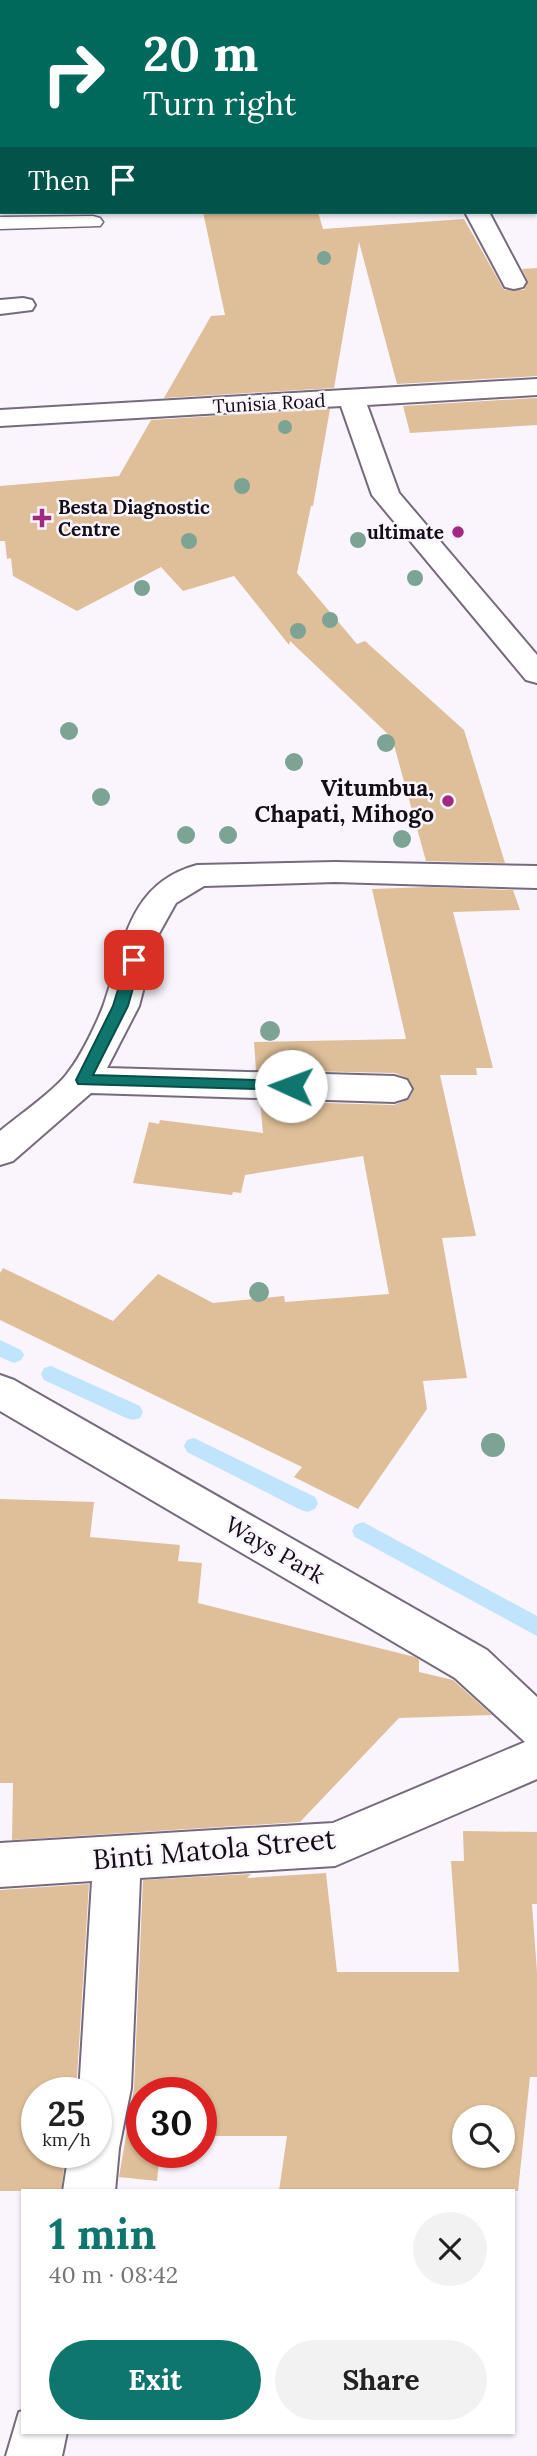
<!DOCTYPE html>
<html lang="en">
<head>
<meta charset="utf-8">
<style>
	body { margin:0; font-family:Lora,serif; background:#f2f2f2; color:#222; height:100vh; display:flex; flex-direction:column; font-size:26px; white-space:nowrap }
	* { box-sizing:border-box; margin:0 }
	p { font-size:23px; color:#767676 }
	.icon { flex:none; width:38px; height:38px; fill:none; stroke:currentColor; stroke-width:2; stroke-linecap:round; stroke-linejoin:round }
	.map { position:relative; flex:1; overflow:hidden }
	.side { position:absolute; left:21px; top:2189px; width:494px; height:245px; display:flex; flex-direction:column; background:#fff; border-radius:0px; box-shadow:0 2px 5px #0004 }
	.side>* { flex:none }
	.top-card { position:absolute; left:0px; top:0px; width:537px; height:214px; box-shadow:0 2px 5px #0004; background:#00695c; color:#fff; overflow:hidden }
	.fabs { position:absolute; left:452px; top:2105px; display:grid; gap:14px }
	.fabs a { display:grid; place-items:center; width:63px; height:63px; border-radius:50%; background:#fff; box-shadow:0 2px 5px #0004; font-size:35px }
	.speed { position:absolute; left:21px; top:2077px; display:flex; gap:14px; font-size:35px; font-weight:700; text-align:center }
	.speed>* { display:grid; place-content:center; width:91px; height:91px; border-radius:50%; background:#fff; box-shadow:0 2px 5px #0004; line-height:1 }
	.speed small { font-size:18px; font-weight:400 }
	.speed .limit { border:10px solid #d22; background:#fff; color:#111 }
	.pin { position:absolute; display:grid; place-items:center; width:60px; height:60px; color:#fff; margin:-30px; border-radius:14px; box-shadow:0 4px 10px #0006 }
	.me { position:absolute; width:77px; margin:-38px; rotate:272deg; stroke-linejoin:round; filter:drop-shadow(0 0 5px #0008) }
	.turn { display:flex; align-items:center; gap:24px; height:147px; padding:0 28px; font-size:32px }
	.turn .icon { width:91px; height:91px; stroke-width:2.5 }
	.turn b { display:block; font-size:49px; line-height:60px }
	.then { display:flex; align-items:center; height:66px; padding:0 28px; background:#0003; gap:14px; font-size:26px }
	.round { display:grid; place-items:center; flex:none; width:74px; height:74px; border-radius:37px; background:#f2f2f2 }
	.head { display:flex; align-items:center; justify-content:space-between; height:119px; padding:0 28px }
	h1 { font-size:42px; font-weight:800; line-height:52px; color:#0f766e }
	.primary-button { display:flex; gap:14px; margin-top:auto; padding:14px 28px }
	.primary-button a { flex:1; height:80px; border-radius:42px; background:#0f766e; color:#fff; font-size:28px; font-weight:800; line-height:80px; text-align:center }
	.primary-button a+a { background:#f2f2f2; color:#222 }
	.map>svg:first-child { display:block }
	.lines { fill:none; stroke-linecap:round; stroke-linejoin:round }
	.stream { fill:#bfe4fb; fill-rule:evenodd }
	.building { fill:#debf99; fill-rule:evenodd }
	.service-casing { stroke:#776a7d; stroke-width:3 }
	.minor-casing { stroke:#776a7d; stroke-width:4 }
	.service { fill:#fff; fill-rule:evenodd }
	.minor { fill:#fff; fill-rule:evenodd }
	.tree { fill:#7da394 }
	.route { fill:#0f766e; stroke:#0a4d48; stroke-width:2 }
	.poi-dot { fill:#a12980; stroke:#faf4fd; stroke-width:2.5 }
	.labels { text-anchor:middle; stroke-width:5; stroke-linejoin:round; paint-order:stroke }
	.far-street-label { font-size:19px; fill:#130e16; stroke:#faf4fd }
	.far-poi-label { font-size:19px; font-weight:bold; fill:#130e16; stroke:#faf4fd; text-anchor:start }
	.poi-label { font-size:23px; font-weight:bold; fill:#130e16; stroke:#faf4fd; text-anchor:end }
	.street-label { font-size:23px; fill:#130e16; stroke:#faf4fd }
	.near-street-label { font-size:28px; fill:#130e16; stroke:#faf4fd }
</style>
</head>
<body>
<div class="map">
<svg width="537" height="2456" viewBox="0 0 537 2456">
	<rect width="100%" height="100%" fill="#faf4fd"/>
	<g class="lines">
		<path class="stream" d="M 0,1340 L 21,1350 L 24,1355 L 21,1360 L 14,1363 L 0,1357 Z
			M 51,1366 L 140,1406 L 143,1412 L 140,1418 L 133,1420 L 126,1418 L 44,1380 L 41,1374 L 44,1368 Z
			M 194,1438 L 315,1497 L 318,1503 L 315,1509 L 307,1512 L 299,1509 L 187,1452 L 184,1446 L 187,1440 Z
			M 363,1522 L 537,1616 L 537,1636 L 355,1537 L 352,1531 L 355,1525 Z"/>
	</g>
	<path class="building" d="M 203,212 L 318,212 L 323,229 L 464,219 L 504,290 L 524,290 L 528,281 L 522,269 L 537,268 L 537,376 L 397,384 L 359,242 L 334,388 L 164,398 L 211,316 L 225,315 Z
		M 537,398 L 537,425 L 410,433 L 403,406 Z
		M 330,409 L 313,506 L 311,506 L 297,573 L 357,644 L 365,641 L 464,730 L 505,863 L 426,861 L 392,738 L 290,641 L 289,645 L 234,576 L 183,591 L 161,567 L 77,611 L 13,576 L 11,558 L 7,559 L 5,541 L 0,541 L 0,486 L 119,476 L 151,420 Z
		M 428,887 L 513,890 L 520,910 L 453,912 L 493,1068 L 476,1068 L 477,1075 L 440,1075 L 476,1236 L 442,1238 L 467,1378 L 423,1381 L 427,1409 L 358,1509 L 294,1477 L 302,1467 L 0,1320 L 0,1273 L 3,1268 L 113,1321 L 158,1274 L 213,1303 L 284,1296 L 285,1302 L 389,1294 L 363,1156 L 245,1175 L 241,1193 L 233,1192 L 232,1195 L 133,1183 L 149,1122 L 159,1124 L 160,1120 L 263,1133 L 260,1101 L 394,1105 L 409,1099 L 414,1090 L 409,1079 L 395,1073 L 256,1070 L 254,1042 L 406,1039 L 372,889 Z
		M 0,1499 L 94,1502 L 90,1537 L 180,1545 L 178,1561 L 202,1563 L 198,1603 L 415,1657 L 419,1660 L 419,1672 L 453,1680 L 492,1715 L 399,1718 L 300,1822 L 12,1840 L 13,1783 L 0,1783 Z
		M 463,1831 L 537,1832 L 537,1904 L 532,1904 L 537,1972 L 537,2077 L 530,2077 L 518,2191 L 279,2191 L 287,2136 L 201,2136 L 201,2093 L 142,2093 L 142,2152 L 160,2152 L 157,2181 L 119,2177 L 134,2088 L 143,1880 L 251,1874 L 247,1878 L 326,1873 L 337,1972 L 459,1972 L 451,1861 L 464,1861 ZM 464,2118 L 502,2118 L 502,2156 L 464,2156 Z
		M 89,1884 L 76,2093 L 37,2093 L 37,2152 L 66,2152 L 61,2191 L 0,2191 L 0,1890 Z"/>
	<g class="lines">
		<g class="service-casing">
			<path id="service" d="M 93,216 L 100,218 L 103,222 L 100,226 L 0,229 L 0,217 Z"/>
		</g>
		<g class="minor-casing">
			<path id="minor" d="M 344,0 L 364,0 L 365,2 L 345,2 Z
				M 536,127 L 537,127 L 537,141 L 536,141 Z
				M 0,151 L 2,151 L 2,165 L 0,165 Z
				M 465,212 L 489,212 L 526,282 L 523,287 L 514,289 L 505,287 Z
				M 23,298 L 32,300 L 35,305 L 32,310 L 0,314 L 0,300 Z
				M 537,379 L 537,395 L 367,405 L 399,493 L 537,655 L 537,683 L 526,680 L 372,495 L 341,406 L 0,426 L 0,410 Z
				M 335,862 L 537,866 L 537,888 L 335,882 L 204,886 L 176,903 L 157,937 L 139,1006 L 107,1068 L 394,1076 L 407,1080 L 412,1089 L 407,1098 L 394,1102 L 91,1093 L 13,1161 L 0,1165 L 0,1131 C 18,1116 57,1089 69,1071 C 81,1056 97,1023 104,1004 C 124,947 127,884 197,865 Z
				M 0,1375 L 14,1380 L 487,1650 L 537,1697 L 537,1779 L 335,1866 L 140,1878 L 131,2088 L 119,2148 L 115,2191 L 63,2191 L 69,2152 L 96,2152 L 96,2093 L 79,2093 L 92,1881 L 0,1887 L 0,1843 L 333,1823 L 525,1742 L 455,1678 L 0,1411 Z
				M 23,2411 L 23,2432 L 67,2432 L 62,2456 L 6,2456 L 19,2412 Z"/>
		</g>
		<use href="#service" class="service"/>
		<use href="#minor" class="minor"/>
	</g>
	<g class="tree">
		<circle cx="324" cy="258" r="7"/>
		<circle cx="285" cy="427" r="7"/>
		<circle cx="242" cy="486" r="8"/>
		<circle cx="358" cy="540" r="8"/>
		<circle cx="189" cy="541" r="8"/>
		<circle cx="415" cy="578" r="8"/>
		<circle cx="142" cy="588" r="8"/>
		<circle cx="330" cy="620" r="8"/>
		<circle cx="298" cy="631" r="8"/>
		<circle cx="69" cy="731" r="9"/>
		<circle cx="386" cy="743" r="9"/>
		<circle cx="294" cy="762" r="9"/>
		<circle cx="101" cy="797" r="9"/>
		<circle cx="186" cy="835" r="9"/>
		<circle cx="228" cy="835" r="9"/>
		<circle cx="402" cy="839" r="9"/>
		<circle cx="270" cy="1031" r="10"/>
		<circle cx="259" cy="1292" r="10"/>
		<circle cx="493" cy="1445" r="12"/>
	</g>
	<path class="route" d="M 134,955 L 141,960 L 128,1006 L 93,1075 L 291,1081 L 296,1082 L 298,1086 L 296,1090 L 78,1084 L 76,1080 L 113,1006 L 127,960 Z"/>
	<g class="poi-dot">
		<path d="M38.5 507.5h7v7h7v7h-7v7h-7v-7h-7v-7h7z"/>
		<circle cx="458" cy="532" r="7"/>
		<circle cx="448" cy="801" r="7"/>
	</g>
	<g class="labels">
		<g class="far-street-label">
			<text transform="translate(269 403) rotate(-3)" y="7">Tunisia Road</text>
		</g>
		<g class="far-poi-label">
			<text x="58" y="514">Besta Diagnostic<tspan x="58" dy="22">Centre</tspan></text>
			<text x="444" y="539" text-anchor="end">ultimate</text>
		</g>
		<g class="poi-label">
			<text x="434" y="796">Vitumbua,<tspan x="434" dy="26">Chapati, Mihogo</tspan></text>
		</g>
		<g class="street-label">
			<text transform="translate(275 1550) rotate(30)" y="8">Ways Park</text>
		</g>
		<g class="near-street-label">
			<text transform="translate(214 1849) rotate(-5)" y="10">Binti Matola Street</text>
		</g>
	</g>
</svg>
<div class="fabs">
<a><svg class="icon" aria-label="search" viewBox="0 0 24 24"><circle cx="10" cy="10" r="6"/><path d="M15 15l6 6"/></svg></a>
</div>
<div class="speed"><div>25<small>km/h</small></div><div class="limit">30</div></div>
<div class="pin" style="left:134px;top:960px;background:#d93025"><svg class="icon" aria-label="arrive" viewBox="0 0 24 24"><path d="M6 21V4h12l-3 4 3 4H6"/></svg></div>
<svg class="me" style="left:291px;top:1086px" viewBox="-20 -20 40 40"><circle r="19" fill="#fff"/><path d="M0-13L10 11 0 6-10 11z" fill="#0f766e"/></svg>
<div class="top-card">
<div class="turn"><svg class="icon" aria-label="right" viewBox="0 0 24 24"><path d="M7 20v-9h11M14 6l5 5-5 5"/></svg><div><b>20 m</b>Turn right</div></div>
<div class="then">Then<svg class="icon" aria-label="arrive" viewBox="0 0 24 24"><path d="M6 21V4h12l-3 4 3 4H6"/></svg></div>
</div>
<section class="side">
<div class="head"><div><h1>1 min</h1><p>40 m · 08:42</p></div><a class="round"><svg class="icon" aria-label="close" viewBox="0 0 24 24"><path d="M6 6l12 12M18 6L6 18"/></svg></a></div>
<div class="primary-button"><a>Exit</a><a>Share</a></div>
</section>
</div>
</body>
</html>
